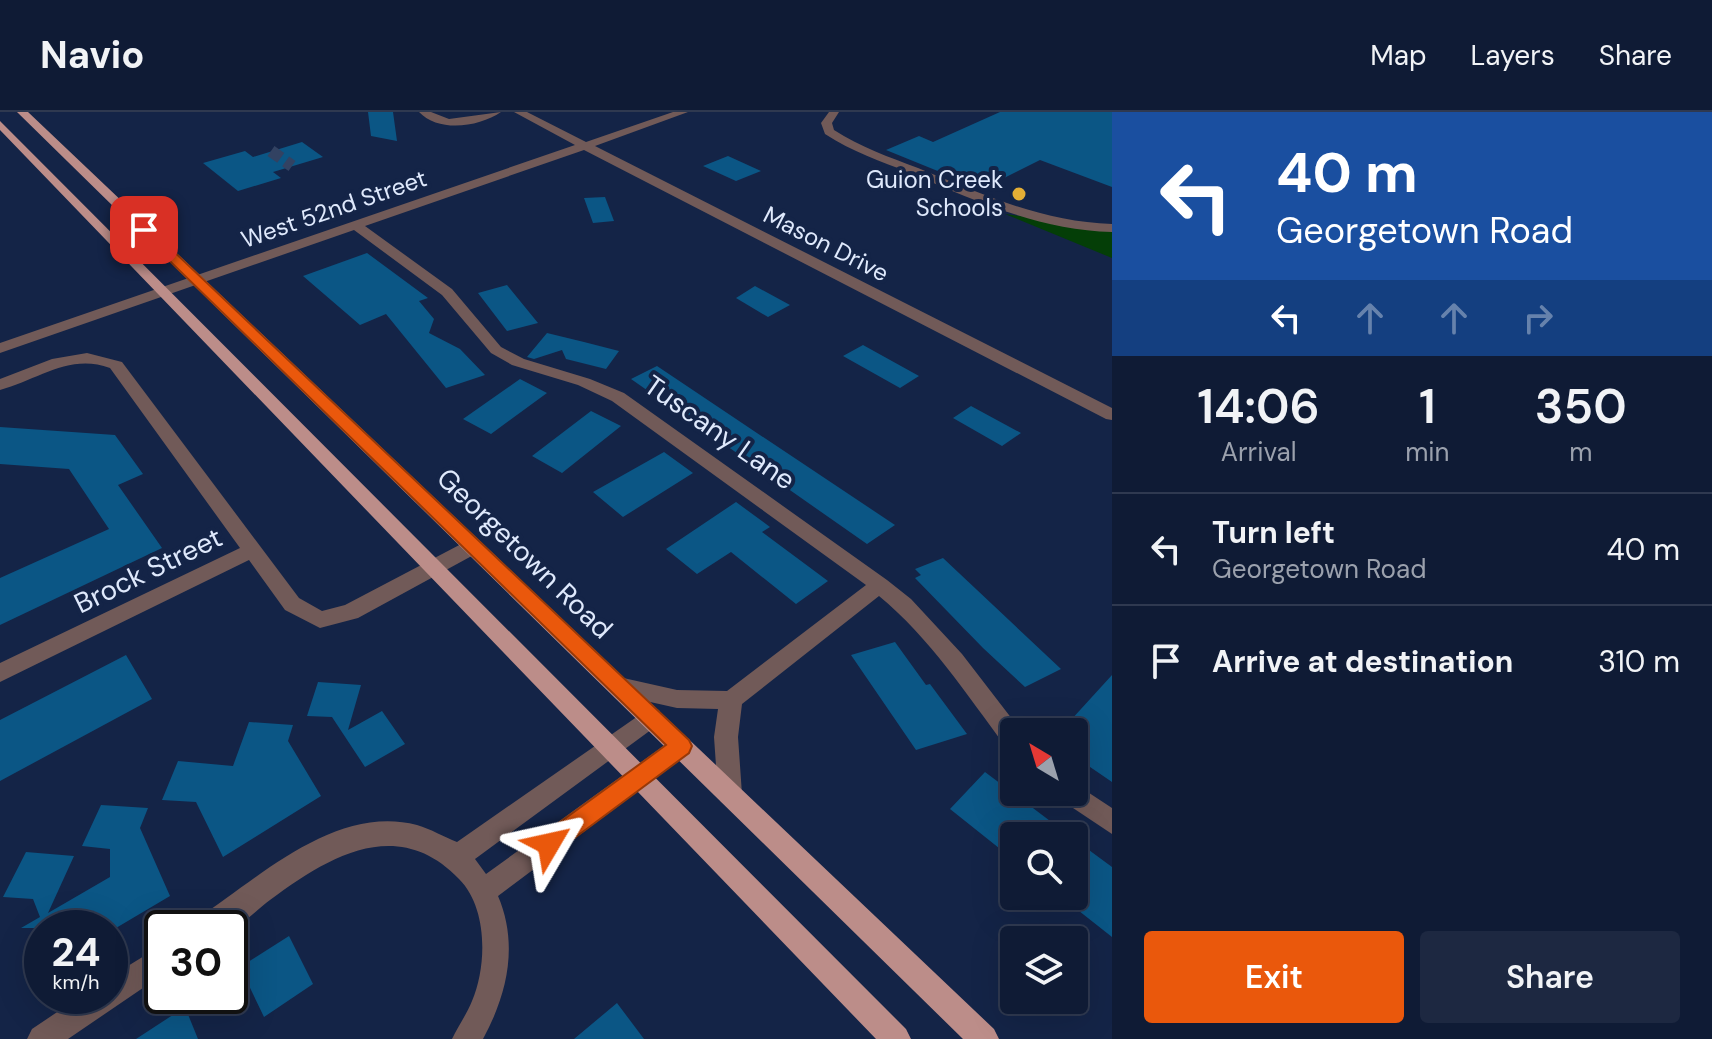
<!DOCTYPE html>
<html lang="en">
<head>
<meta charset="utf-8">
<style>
	body { margin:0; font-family:"DM Sans",sans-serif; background:#1d2841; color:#f1f3f6; height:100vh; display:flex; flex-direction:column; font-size:30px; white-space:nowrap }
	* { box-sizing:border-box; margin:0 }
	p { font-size:26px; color:#9ba1ad }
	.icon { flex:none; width:44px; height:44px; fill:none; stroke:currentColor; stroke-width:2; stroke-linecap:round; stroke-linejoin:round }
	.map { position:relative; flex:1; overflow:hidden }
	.drawer { display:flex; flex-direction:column; background:#0f1b35; width:600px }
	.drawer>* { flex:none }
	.banner { background:#1a4fa0; color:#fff; overflow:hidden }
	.needle { width:52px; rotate:322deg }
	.tools { position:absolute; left:1000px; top:606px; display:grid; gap:16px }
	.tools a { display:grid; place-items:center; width:88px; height:88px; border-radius:8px; background:#0f1b35; box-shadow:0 8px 32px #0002,0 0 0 2px #2f3950; font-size:40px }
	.speed { position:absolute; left:24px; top:798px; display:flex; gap:16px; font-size:40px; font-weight:700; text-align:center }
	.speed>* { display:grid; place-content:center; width:104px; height:104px; border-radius:50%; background:#0f1b35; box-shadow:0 8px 32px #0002,0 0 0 2px #2f3950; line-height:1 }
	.speed small { font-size:20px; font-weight:400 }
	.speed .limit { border:4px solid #111; border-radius:12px; background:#fff; color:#111 }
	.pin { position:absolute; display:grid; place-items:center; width:68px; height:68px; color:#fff; margin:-34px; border-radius:16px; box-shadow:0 4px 12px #0006 }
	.me { position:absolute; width:88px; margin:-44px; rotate:54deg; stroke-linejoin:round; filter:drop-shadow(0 0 6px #0008) }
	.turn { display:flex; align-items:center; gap:28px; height:168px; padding:0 32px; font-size:36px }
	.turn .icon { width:104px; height:104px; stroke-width:2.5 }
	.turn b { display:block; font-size:56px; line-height:68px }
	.lanes { display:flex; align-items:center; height:76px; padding:0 32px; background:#0003; justify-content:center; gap:40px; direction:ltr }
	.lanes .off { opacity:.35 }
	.eta { display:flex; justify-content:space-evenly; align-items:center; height:136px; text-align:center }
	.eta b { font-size:48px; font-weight:600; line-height:56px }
	.cta { display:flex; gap:16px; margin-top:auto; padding:16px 32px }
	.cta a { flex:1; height:92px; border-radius:8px; background:#ea580c; color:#fff; font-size:32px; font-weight:600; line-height:92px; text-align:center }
	.cta a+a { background:#1d2841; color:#f1f3f6 }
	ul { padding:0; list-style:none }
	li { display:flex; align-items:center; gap:24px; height:112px; padding:0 32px; border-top:2px solid #2f3950 }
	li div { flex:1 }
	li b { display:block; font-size:30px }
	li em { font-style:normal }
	header { display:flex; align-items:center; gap:48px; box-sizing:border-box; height:112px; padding:0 40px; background:#0f1b35; border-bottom:2px solid #2f3950 }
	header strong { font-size:38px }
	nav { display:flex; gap:44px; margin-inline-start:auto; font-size:28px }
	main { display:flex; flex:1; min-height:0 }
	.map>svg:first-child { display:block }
	.green { fill:#043e07 }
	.building { fill:#0b5685 }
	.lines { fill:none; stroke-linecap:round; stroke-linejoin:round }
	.minor-tunnel { stroke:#324262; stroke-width:12; stroke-dasharray:12 6; stroke-linecap:butt }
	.minor { fill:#715a58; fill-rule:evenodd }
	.major { fill:#bc8d89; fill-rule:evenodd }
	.route { fill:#ea580c; stroke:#983908; stroke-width:2 }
	.poi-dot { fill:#e3ae35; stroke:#142447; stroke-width:3 }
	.labels { text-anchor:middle; stroke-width:8; stroke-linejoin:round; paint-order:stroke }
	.far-poi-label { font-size:24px; fill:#dfe9fc; stroke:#142447; text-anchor:end }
	.far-street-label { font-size:24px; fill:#dfe9fc; stroke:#142447 }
	.street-label { font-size:28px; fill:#dfe9fc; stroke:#142447 }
</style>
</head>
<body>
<header>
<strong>Navio</strong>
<nav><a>Map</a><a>Layers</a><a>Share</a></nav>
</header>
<main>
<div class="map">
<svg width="1112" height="927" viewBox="0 0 1112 927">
	<rect width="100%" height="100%" fill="#142447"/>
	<path class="green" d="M 1005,102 L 1112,116 L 1112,146 Z"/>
	<path class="building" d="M 368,0 L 393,0 L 397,29 L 371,24 Z
		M 1000,0 L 1112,0 L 1112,75 L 1040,48 L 982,77 L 886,38 L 919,24 L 933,30 Z
		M 302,30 L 323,45 L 273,60 L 281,66 L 238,79 L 203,51 L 245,39 L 253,45 Z
		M 728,44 L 761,59 L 736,69 L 703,54 Z
		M 605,85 L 614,109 L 593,111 L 584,86 Z
		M 367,141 L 428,186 L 419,189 L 434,207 L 429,221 L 460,237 L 485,263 L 446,276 L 386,202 L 360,213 L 303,164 Z
		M 507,173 L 538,211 L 507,219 L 478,181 Z
		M 755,174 L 790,193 L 768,205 L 736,186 Z
		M 547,221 L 584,230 L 619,239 L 606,257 L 566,247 L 562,238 L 534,247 L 527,245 Z
		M 863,233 L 919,264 L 900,276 L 843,244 Z
		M 657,254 L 748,315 L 895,413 L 867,432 L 631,267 Z
		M 520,267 L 547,281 L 491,322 L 463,307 Z
		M 971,294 L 1021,321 L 1002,334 L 953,306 Z
		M 591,299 L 621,314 L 562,361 L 532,344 Z
		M 0,315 L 115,323 L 143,362 L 118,373 L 162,436 L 0,513 L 0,466 L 109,417 L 69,357 L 0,352 Z
		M 664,340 L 693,361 L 623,405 L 593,380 Z
		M 736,390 L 770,415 L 762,420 L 828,469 L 796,492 L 731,440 L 697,462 L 666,437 Z
		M 943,446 L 1061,557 L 1025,575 L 983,536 L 915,466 L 921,463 L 915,457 Z
		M 895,530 L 926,573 L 930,572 L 967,622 L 916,638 L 851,543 Z
		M 126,543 L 152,587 L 0,669 L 0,608 Z
		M 1112,563 L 1112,670 L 1074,644 L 1074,620 L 1060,620 Z
		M 318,570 L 361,573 L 348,618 L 382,599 L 405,632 L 365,655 L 332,605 L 307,604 Z
		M 249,610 L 293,613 L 288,629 L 321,684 L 223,745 L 196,690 L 162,688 L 178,649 L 233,654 Z
		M 985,660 L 1070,724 L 1014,724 L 1014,748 L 950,697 Z
		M 101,693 L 148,696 L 140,716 L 170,784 L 116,816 L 21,816 L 40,805 L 33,787 L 3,785 L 26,740 L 74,744 L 48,801 L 110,765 L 110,737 L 82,734 Z
		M 1074,727 L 1112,755 L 1112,825 L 1074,795 Z
		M 289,824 L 313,872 L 264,905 L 240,855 Z
		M 617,891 L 644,927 L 574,927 Z
		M 185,895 L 198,927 L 136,927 Z"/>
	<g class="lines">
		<path class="minor-tunnel" d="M 271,39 L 292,54"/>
		<path class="minor" d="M 419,0 L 431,0 L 449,7 L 501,0 C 479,15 439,21 419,0 Z
			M 514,0 L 527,0 L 586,30 L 673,0 L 688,0 L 595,34 L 1112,296 L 1112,308 L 1106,307 L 584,38 L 365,114 L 452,177 L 501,235 L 524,247 L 590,267 L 624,281 L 887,468 L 911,487 L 962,542 L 1022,620 L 1014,620 L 1014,638 L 1006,635 C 967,583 930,526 879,484 L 742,592 L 738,625 L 742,682 L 739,690 L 730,693 L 721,690 L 718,682 L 714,625 L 718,597 L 677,596 L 619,583 L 611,580 L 608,574 L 611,568 L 619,565 L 677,578 L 727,579 L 866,473 L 612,289 L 578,273 L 512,253 L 491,241 L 442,183 L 354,118 L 0,241 L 0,231 L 575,33 Z
			M 829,0 L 839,0 L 832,11 L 834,18 C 860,35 889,45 918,56 C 982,82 1042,110 1112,112 L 1112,120 C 1039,118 976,89 910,61 C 881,49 852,40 825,22 L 821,11 Z
			M 87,241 L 122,250 L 299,486 L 322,499 L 345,493 L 465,430 L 472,428 L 482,435 L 479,440 L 358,506 L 320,516 L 285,498 L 249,448 L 0,570 L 0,551 L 240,436 L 110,256 C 69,241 38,268 0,278 L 0,267 L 52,247 Z
			M 651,595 L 659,598 L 662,605 L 659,612 L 475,747 L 486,762 L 673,627 L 681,624 L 689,627 L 693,634 L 689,641 L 498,784 C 519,833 507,883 483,927 L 452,927 C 458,914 467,902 472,889 C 487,854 488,796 459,767 C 398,703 329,744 270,788 C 259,796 243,813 230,817 C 222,819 205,816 194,816 L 198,806 C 260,765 336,692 417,713 C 431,717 444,725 457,730 Z
			M 1074,671 L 1112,696 L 1112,722 L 1061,688 L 1058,680 L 1074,680 Z
			M 162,833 L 162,863 L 68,927 L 27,927 L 32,917 L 81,884 L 110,884 L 110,865 Z"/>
		<path class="major" d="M 17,0 L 28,0 L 994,917 L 999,927 L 963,927 Z
			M 0,9 L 906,917 L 911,927 L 876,927 L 0,18 Z"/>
	</g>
	<path class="route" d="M 140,115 L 148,115 L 689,628 L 692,634 L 689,641 L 557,739 L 549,743 L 541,739 L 537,732 L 541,724 L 666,633 L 140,120 Z"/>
	<circle class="poi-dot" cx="1019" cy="82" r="8"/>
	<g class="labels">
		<g class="far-poi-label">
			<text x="1003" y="76">Guion Creek<tspan x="1003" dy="28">Schools</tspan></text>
		</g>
		<g class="far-street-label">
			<text transform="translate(334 97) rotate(-19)" y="8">West 52nd Street</text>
			<text transform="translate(826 132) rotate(27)" y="8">Mason Drive</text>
		</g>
		<g class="street-label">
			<text transform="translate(720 320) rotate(35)" y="10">Tuscany Lane</text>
			<text transform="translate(525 441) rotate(44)" y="10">Georgetown Road</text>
			<text transform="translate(148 458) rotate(-26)" y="10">Brock Street</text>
		</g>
	</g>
</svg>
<div class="tools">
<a><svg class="needle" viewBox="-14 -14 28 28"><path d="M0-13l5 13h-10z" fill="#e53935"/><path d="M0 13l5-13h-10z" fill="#9ba1ad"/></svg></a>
<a><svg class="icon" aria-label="search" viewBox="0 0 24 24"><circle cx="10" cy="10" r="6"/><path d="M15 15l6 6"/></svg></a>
<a><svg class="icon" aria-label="layers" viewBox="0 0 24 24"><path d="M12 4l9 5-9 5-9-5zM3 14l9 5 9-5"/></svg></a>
</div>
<div class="speed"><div>24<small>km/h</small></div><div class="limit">30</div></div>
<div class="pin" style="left:144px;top:118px;background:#d93025"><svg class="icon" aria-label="arrive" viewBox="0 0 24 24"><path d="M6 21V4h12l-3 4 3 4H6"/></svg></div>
<svg class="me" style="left:549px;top:732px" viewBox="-20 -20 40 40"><path d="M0-17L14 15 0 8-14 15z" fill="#ea580c" stroke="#fff" stroke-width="4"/></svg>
</div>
<section class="drawer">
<div class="banner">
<div class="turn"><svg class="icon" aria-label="left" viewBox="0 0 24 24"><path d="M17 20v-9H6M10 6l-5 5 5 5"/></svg><div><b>40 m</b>Georgetown Road</div></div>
<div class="lanes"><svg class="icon" aria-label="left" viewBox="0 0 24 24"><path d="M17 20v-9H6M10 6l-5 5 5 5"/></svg><svg class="icon off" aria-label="ahead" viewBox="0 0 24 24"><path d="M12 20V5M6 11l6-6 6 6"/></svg><svg class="icon off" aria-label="ahead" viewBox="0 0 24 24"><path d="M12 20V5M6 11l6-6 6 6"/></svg><svg class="icon off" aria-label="right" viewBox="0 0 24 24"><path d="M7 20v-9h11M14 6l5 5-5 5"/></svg></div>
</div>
<div class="eta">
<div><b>14:06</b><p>Arrival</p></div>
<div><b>1</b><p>min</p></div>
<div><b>350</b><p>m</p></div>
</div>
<ul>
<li><svg class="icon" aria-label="left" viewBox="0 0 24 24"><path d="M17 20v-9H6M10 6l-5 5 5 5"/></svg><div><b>Turn left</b><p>Georgetown Road</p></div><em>40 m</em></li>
<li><svg class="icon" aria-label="arrive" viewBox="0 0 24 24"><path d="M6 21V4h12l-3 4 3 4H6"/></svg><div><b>Arrive at destination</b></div><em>310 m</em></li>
</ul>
<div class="cta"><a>Exit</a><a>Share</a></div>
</section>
</main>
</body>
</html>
